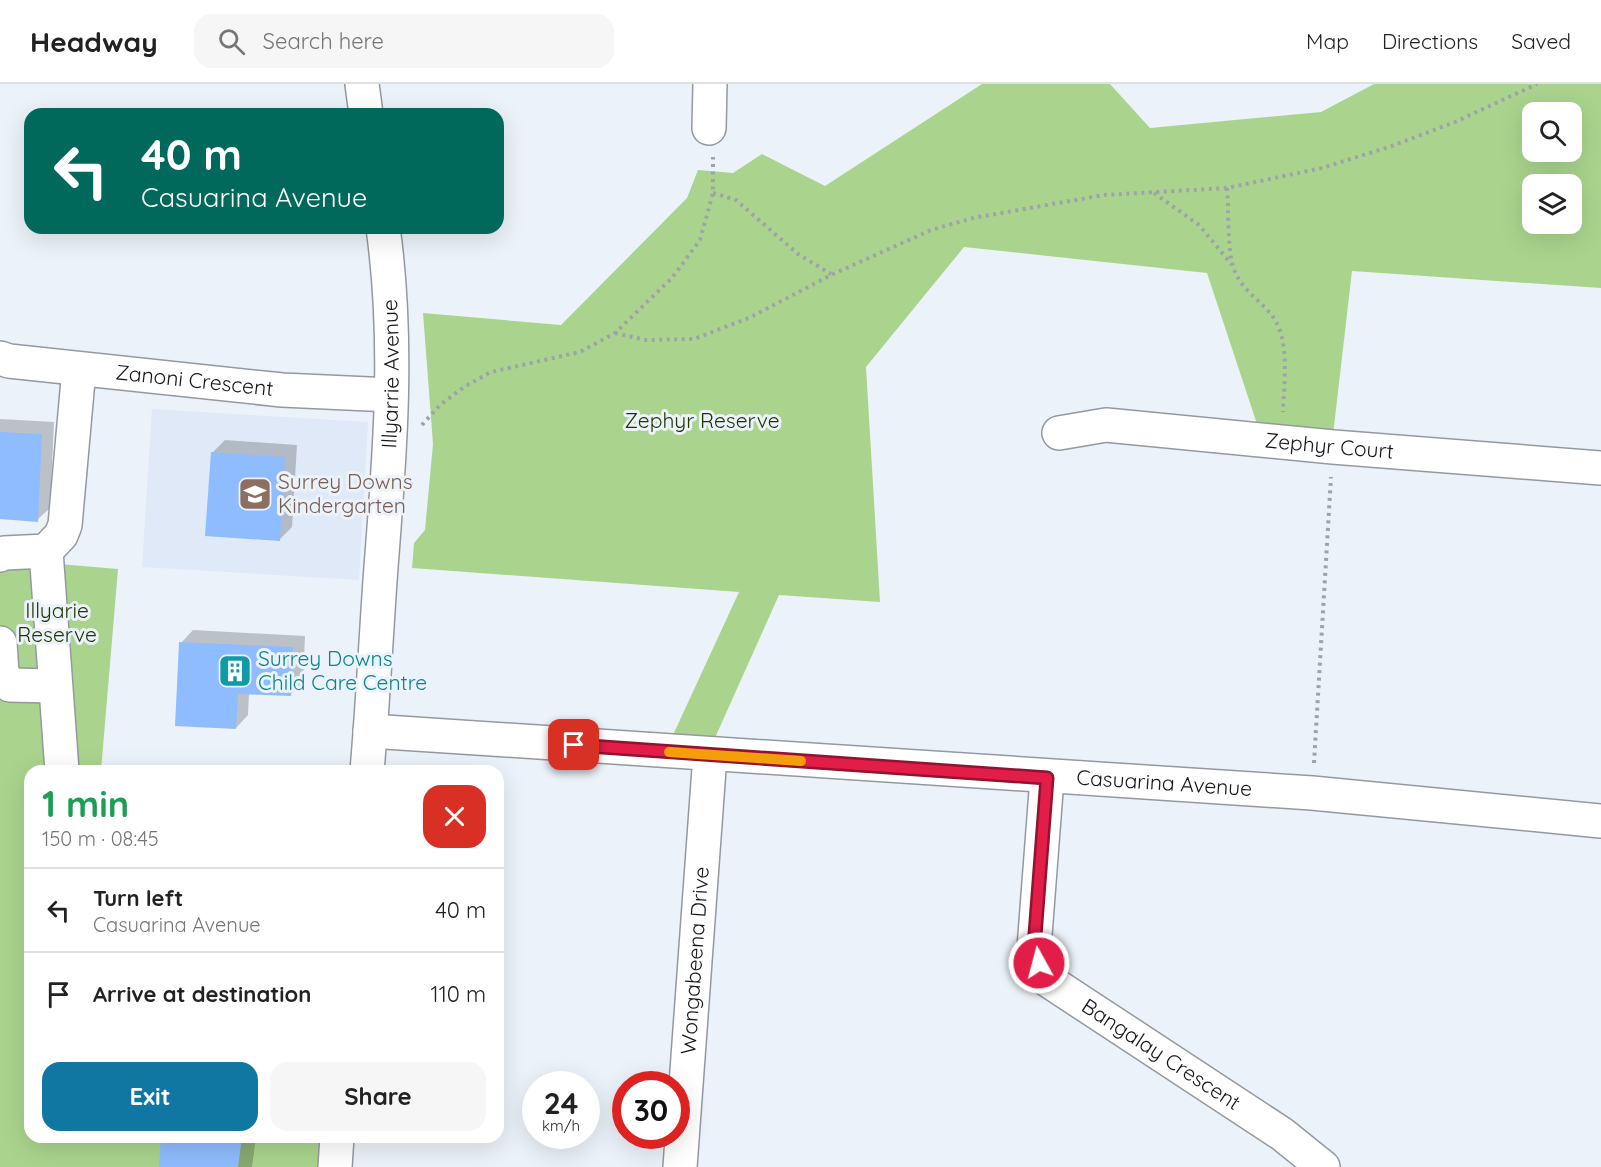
<!DOCTYPE html>
<html lang="en">
<head>
<meta charset="utf-8">
<style>
	body { margin:0; font-family:Quicksand,sans-serif; background:#f6f6f6; color:#222; height:100vh; display:flex; flex-direction:column; font-size:22px; white-space:nowrap }
	* { box-sizing:border-box; margin:0 }
	p { font-size:20px; color:#767676 }
	.icon { flex:none; width:33px; height:33px; fill:none; stroke:currentColor; stroke-width:2; stroke-linecap:round; stroke-linejoin:round }
	.map { position:relative; flex:1; overflow:hidden }
	.sheet { position:absolute; left:24px; top:681px; width:480px; height:378px; display:flex; flex-direction:column; background:#fff; border-radius:18px; box-shadow:0 6px 24px #0002 }
	.sheet>* { flex:none }
	.banner { position:absolute; left:24px; top:24px; width:480px; height:126px; border-radius:18px; box-shadow:0 6px 24px #0002; background:#00695c; color:#fff; overflow:hidden }
	.buttons { position:absolute; left:1522px; top:18px; display:grid; gap:12px }
	.buttons a { display:grid; place-items:center; width:60px; height:60px; border-radius:12px; background:#fff; box-shadow:0 6px 24px #0002; font-size:30px }
	.speed { position:absolute; left:522px; top:987px; display:flex; gap:12px; font-size:30px; font-weight:700; text-align:center }
	.speed>* { display:grid; place-content:center; width:78px; height:78px; border-radius:50%; background:#fff; box-shadow:0 6px 24px #0002; line-height:1 }
	.speed small { font-size:15px; font-weight:400 }
	.speed .limit { border:9px solid #d22; background:#fff; color:#111 }
	.pin { position:absolute; display:grid; place-items:center; width:51px; height:51px; color:#fff; margin:-26px; border-radius:12px; box-shadow:0 3px 9px #0006 }
	.me { position:absolute; width:66px; margin:-33px; rotate:353deg; stroke-linejoin:round; filter:drop-shadow(0 0 4px #0008) }
	.turn { display:flex; align-items:center; gap:21px; height:126px; padding:0 18px; font-size:27px }
	.turn .icon { width:78px; height:78px; stroke-width:2.5 }
	.turn b { display:block; font-size:42px; line-height:51px }
	.round { display:grid; place-items:center; flex:none; width:63px; height:63px; border-radius:18px; background:#f6f6f6 }
	.headline { display:flex; align-items:center; justify-content:space-between; height:102px; padding:0 18px }
	h1 { font-size:36px; font-weight:700; line-height:45px; color:#1e9e55 }
	.primary-button { display:flex; gap:12px; margin-top:auto; padding:12px 18px }
	.primary-button a { flex:1; height:69px; border-radius:18px; background:#1076a2; color:#fff; font-size:24px; font-weight:700; line-height:69px; text-align:center }
	.primary-button a+a { background:#f6f6f6; color:#222 }
	ul { padding:0; list-style:none }
	li { display:flex; align-items:center; gap:18px; height:84px; padding:0 18px; border-top:2px solid #e0e0e0 }
	li div { flex:1 }
	li b { display:block; font-size:22px }
	li em { font-style:normal }
	header { display:flex; align-items:center; gap:36px; box-sizing:border-box; height:84px; padding:0 30px; background:#fff; border-bottom:2px solid #e0e0e0 }
	header strong { font-size:28px }
	nav { display:flex; gap:33px; margin-inline-start:auto; font-size:21px }
	.search { width:420px; height:54px; background:#f6f6f6; display:flex; align-items:center; gap:15px; box-sizing:border-box; padding:0 21px; border-radius:18px; color:#767676; font-size:22px }
	.map>svg:first-child { display:block }
	.built { fill:#dfe9f7 }
	.green { fill:#aad48e; fill-rule:evenodd }
	.shadow { fill:#0003 }
	.building { fill:#8fbcfe }
	.lines { fill:none; stroke-linecap:round; stroke-linejoin:round }
	.minor-casing { stroke:#9499a0; stroke-width:36 }
	.path { stroke:#9ea3a8; stroke-width:4; stroke-dasharray:3 4.5; stroke-linecap:butt }
	.minor { stroke:#fff; stroke-width:33 }
	.route-casing { stroke:#92132f; stroke-width:15 }
	.route { stroke:#e11d48; stroke-width:10 }
	.slow { stroke:#f59e0b; stroke-width:10 }
	.labels { text-anchor:middle; stroke-width:6; stroke-linejoin:round; paint-order:stroke }
	.street-label { font-size:21px; fill:#141518; stroke:#ecf2f9 }
	.park-label { font-size:21px; fill:#1c3602; stroke:#ecf2f9 }
	.education-label { font-size:21px; fill:#785e54; stroke:#ecf2f9; text-anchor:start }
	.culture-label { font-size:21px; fill:#0d838f; stroke:#ecf2f9; text-anchor:start }
</style>
</head>
<body>
<header>
<strong>Headway</strong>
<div class="search"><svg class="icon" aria-label="search" viewBox="0 0 24 24"><circle cx="10" cy="10" r="6"/><path d="M15 15l6 6"/></svg>Search here</div>
<nav><a>Map</a><a>Directions</a><a>Saved</a></nav>
</header>
<div class="map">
<svg width="1601" height="1083" viewBox="0 0 1601 1083">
	<rect width="100%" height="100%" fill="#ecf2f9"/>
	<path class="built" d="M 152,325 L 368,338 L 359,496 L 142,483 Z"/>
	<path class="green" d="M 982,0 L 1110,0 L 1150,44 L 1321,28 L 1374,0 L 1601,0 L 1601,204 L 1352,187 L 1333,351 L 1257,340 L 1207,189 L 964,163 L 866,283 L 880,518 L 779,511 L 714,656 L 673,651 L 739,508 L 412,484 L 414,459 L 425,446 L 433,360 L 423,229 L 561,241 L 687,114 L 698,86 L 733,89 L 762,70 L 825,102 ZM 1533,28 L 1572,28 L 1572,68 L 1533,68 ZM 1533,100 L 1572,100 L 1572,140 L 1533,140 Z
		M 0,475 L 118,485 L 101,687 L 30,687 L 30,1053 L 337,1053 L 335,1083 L 0,1083 Z"/>
	<path class="shadow" d="M 0,335 L 54,338 L 50,424 L 37,436 L 0,434 Z
		M 225,356 L 297,361 L 292,443 L 279,456 L 212,369 Z
		M 193,546 L 305,552 L 303,598 L 290,611 L 249,609 L 248,631 L 236,644 L 181,559 Z
		M 163,1053 L 256,1053 L 252,1083 L 161,1083 Z"/>
	<path class="building" d="M 0,348 L 42,350 L 38,438 L 0,435 Z
		M 211,368 L 285,373 L 280,457 L 205,452 Z
		M 179,558 L 293,563 L 291,612 L 238,610 L 236,645 L 175,642 Z
		M 161,1053 L 242,1053 L 238,1083 L 159,1083 Z"/>
	<g class="lines">
		<g class="minor-casing">
			<g id="minor">
				<path d="M 362,0 L 366,30"/>
				<path d="M 709,44 L 710,0"/>
				<path id="s1" d="M 0,274 L 9,277 L 282,306 L 391,311"/>
				<path id="s2" d="M 1059,349 L 1106,341 L 1333,363 L 1601,384"/>
				<path d="M 46,467 L 62,687"/>
				<path d="M 0,471 L 4,469 L 46,467 L 61,451 L 65,441 L 79,285"/>
				<path d="M 0,559 L 2,589 L 10,601 L 54,602"/>
				<path id="s3" d="M 370,647 L 1312,709 L 1601,737"/>
				<path id="s4" d="M 367,687 C 373,619 376,551 381,483 C 390,370 399,257 383,144"/>
				<path id="s5" d="M 1047,694 L 1034,864 L 1043,893 L 1282,1050 L 1323,1083"/>
				<path d="M 335,1083 L 337,1053"/>
				<path id="s6" d="M 680,1083 L 710,671"/>
			</g>
		</g>
		<path class="path" d="M 1227,104 C 1229,125 1227,163 1233,182 C 1239,203 1257,214 1270,229 C 1291,253 1284,299 1283,328
			M 713,109 L 736,116 L 798,170 L 831,190
			M 1154,109 L 1199,141 L 1232,181
			M 615,249 L 646,256 L 694,255 L 751,233 L 831,191 L 931,146 L 973,134 L 1104,111 L 1227,104 L 1322,84 L 1389,63 L 1455,38 L 1537,0
			M 422,341 L 440,321 L 464,303 L 491,288 L 580,268 L 615,249 L 672,194 L 700,156 L 713,109 L 713,73
			M 1314,679 L 1331,393"/>
		<use href="#minor" class="minor"/>
	</g>
	<g class="lines">
		<g class="route-casing">
			<path id="route" d="M 574,661 L 1047,694 L 1034,864 L 1039,879"/>
		</g>
		<use href="#route" class="route"/>
		<path class="slow" d="M 669,668 L 801,677"/>
	</g>
	<defs>
		<g id="school-square" transform="scale(1.725)"><rect x="-9" y="-9" width="18" height="18" rx="4" fill="#8d6e63" stroke="#ecf2f9"/><path d="M0-5L7-2L0 1L-7-2ZM-4 1L0 2.5L4 1V4Q0 6-4 4Z" fill="#fff"/></g>
		<g id="building-square" transform="scale(1.725)"><rect x="-9" y="-9" width="18" height="18" rx="4" fill="#0f9aa8" stroke="#ecf2f9"/><path d="M-4-6H4V6H1V3H-1V6H-4ZM-2.5-4.3h1.7v1.8h-1.7ZM.8-4.3h1.7v1.8H.8ZM-2.5-1h1.7V.8h-1.7ZM.8-1h1.7V.8H.8Z" fill="#fff"/></g>
	</defs>
	<g fill-rule="evenodd">
		<use href="#school-square" x="255" y="410"/>
		<use href="#building-square" x="235" y="587"/>
	</g>
	<g class="labels">
		<g class="street-label">
			<text dy="7" stroke="none"><textPath href="#s4" startOffset="398">Illyarrie Avenue</textPath></text>
			<text dy="7" stroke="none"><textPath href="#s1" startOffset="196">Zanoni Crescent</textPath></text>
			<text dy="7" stroke="none"><textPath href="#s2" startOffset="272">Zephyr Court</textPath></text>
			<text dy="7" stroke="none"><textPath href="#s3" startOffset="796">Casuarina Avenue</textPath></text>
			<text dy="7" stroke="none"><textPath href="#s6" startOffset="207">Wongabeena Drive</textPath></text>
			<text dy="7" stroke="none"><textPath href="#s5" startOffset="342">Bangalay Crescent</textPath></text>
		</g>
		<g class="park-label">
			<text x="702" y="344">Zephyr Reserve</text>
			<text x="57" y="534">Illyarie<tspan x="57" dy="24">Reserve</tspan></text>
		</g>
		<g class="education-label">
			<text x="278" y="405">Surrey Downs<tspan x="278" dy="24">Kindergarten</tspan></text>
		</g>
		<g class="culture-label">
			<text x="258" y="582">Surrey Downs<tspan x="258" dy="24">Child Care Centre</tspan></text>
		</g>
	</g>
</svg>
<div class="buttons">
<a><svg class="icon" aria-label="search" viewBox="0 0 24 24"><circle cx="10" cy="10" r="6"/><path d="M15 15l6 6"/></svg></a>
<a><svg class="icon" aria-label="layers" viewBox="0 0 24 24"><path d="M12 4l9 5-9 5-9-5zM3 14l9 5 9-5"/></svg></a>
</div>
<div class="speed"><div>24<small>km/h</small></div><div class="limit">30</div></div>
<div class="pin" style="left:574px;top:661px;background:#d93025"><svg class="icon" aria-label="arrive" viewBox="0 0 24 24"><path d="M6 21V4h12l-3 4 3 4H6"/></svg></div>
<svg class="me" style="left:1039px;top:879px" viewBox="-20 -20 40 40"><circle r="17" fill="#e11d48" stroke="#fff" stroke-width="3"/><path d="M0-11L8 9 0 5-8 9z" fill="#fff"/></svg>
<div class="banner">
<div class="turn"><svg class="icon" aria-label="left" viewBox="0 0 24 24"><path d="M17 20v-9H6M10 6l-5 5 5 5"/></svg><div><b>40 m</b>Casuarina Avenue</div></div>
</div>
<section class="sheet">
<div class="headline"><div><h1>1 min</h1><p>150 m · 08:45</p></div><a class="round" style="background:#d93025;color:#fff"><svg class="icon" aria-label="close" viewBox="0 0 24 24"><path d="M6 6l12 12M18 6L6 18"/></svg></a></div>
<ul>
<li><svg class="icon" aria-label="left" viewBox="0 0 24 24"><path d="M17 20v-9H6M10 6l-5 5 5 5"/></svg><div><b>Turn left</b><p>Casuarina Avenue</p></div><em>40 m</em></li>
<li><svg class="icon" aria-label="arrive" viewBox="0 0 24 24"><path d="M6 21V4h12l-3 4 3 4H6"/></svg><div><b>Arrive at destination</b></div><em>110 m</em></li>
</ul>
<div class="primary-button"><a>Exit</a><a>Share</a></div>
</section>
</div>
</body>
</html>
